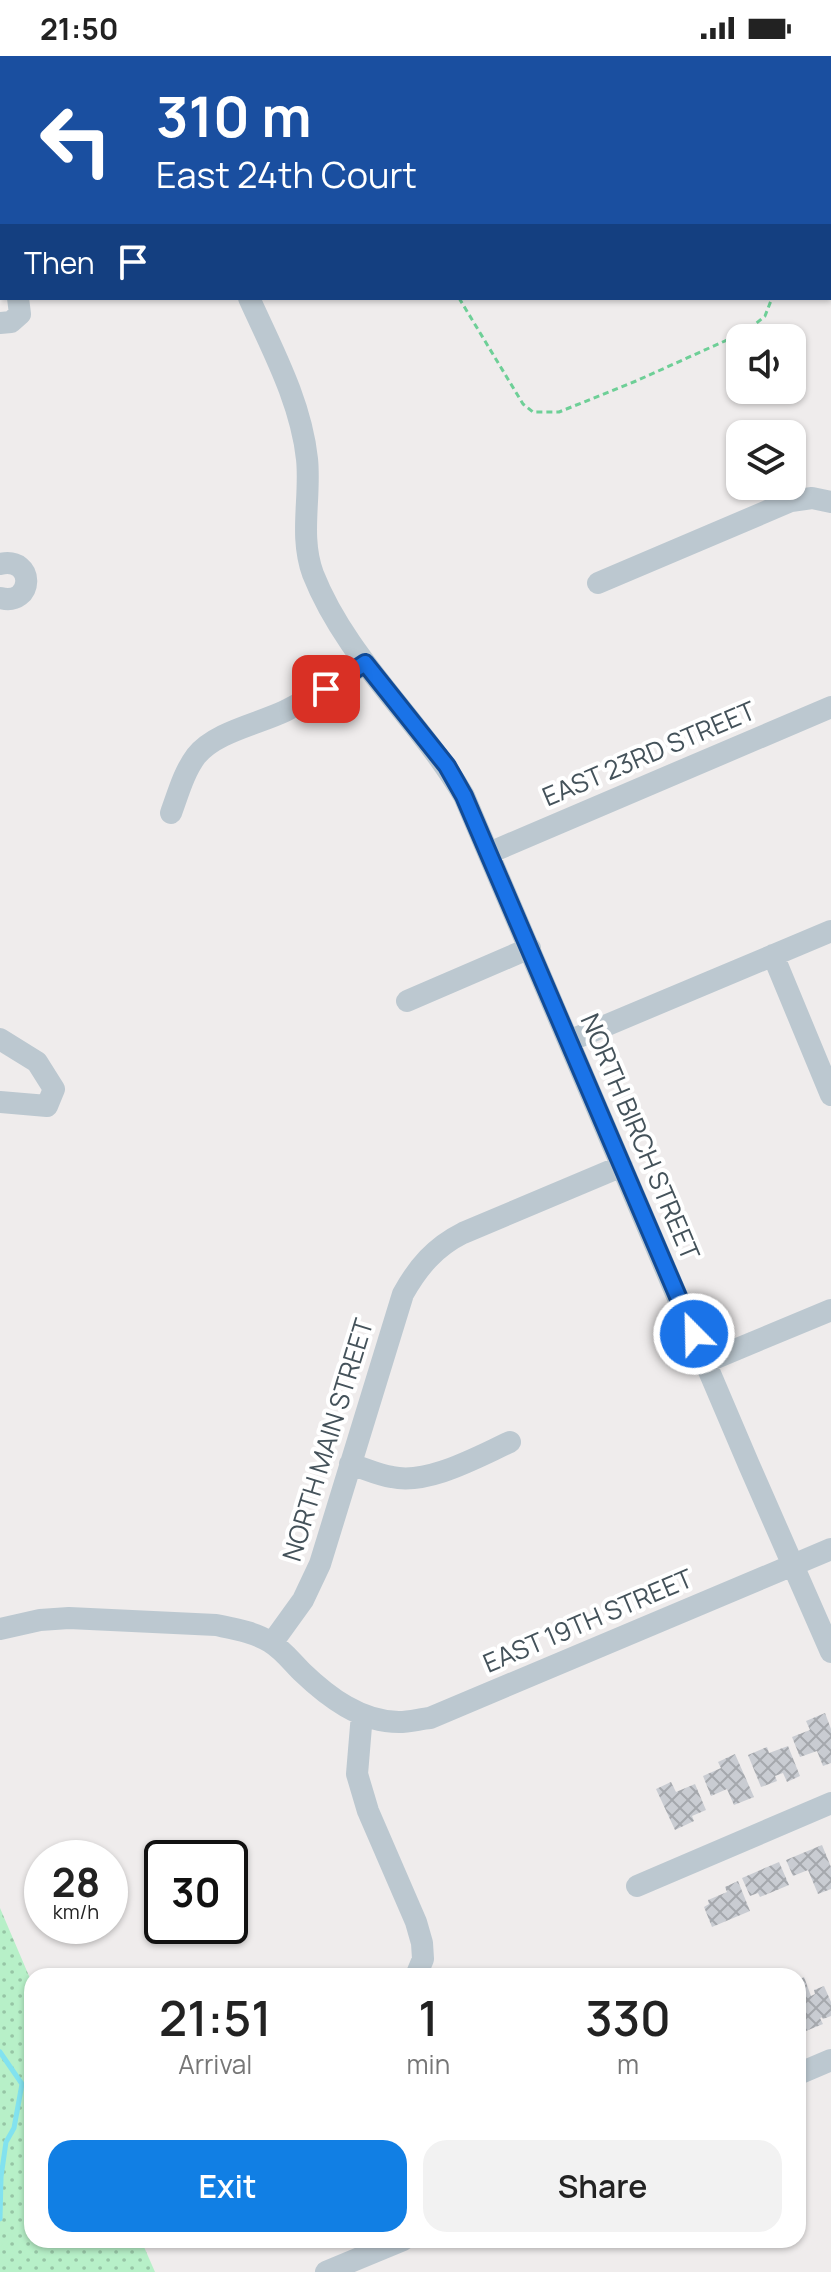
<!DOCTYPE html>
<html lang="en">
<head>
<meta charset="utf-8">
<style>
	body { margin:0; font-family:Manrope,sans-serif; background:#f2f2f2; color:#222; height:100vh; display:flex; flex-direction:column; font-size:30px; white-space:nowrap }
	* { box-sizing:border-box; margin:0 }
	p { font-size:26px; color:#767676 }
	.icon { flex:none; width:44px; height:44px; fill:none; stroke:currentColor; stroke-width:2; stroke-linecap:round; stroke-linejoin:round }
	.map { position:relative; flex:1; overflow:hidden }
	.panel { position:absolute; left:24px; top:1912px; width:782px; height:280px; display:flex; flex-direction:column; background:#fff; border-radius:24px; box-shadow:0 2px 6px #0004 }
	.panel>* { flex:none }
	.hud { position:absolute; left:0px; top:0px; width:832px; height:244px; box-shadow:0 2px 6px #0004; background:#1a4fa0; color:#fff; overflow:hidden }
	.fabs { position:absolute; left:726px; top:268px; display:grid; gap:16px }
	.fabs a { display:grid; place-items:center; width:80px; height:80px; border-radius:16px; background:#fff; box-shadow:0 2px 6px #0004; font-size:40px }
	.speed { position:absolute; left:24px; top:1784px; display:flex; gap:16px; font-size:40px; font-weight:700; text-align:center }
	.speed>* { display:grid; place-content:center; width:104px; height:104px; border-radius:50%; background:#fff; box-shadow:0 2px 6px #0004; line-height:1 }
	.speed small { font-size:20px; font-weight:400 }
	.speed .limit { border:4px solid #111; border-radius:12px; background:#fff; color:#111 }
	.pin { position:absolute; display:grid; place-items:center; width:68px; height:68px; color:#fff; margin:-34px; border-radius:16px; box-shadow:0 4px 12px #0006 }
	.me { position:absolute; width:88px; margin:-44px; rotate:337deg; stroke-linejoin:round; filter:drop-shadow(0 0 6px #0008) }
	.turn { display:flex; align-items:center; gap:28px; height:168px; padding:0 24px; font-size:36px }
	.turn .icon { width:104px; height:104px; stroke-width:2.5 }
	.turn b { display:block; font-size:56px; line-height:68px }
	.then { display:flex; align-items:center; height:76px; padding:0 24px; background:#0003; gap:16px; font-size:30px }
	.eta { display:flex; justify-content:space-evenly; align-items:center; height:136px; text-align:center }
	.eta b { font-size:48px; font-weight:600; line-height:56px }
	.primary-button { display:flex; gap:16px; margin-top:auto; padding:16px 24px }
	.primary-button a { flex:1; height:92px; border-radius:24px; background:#117fe4; color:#fff; font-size:32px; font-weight:600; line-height:92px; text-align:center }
	.primary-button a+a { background:#f2f2f2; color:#222 }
	.status { display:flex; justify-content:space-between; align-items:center; height:56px; padding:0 40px; background:#fff; direction:ltr }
	.status svg { height:22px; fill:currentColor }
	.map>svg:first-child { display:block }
	.grass { fill:url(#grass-dots) }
	.water { fill:#82e2ef }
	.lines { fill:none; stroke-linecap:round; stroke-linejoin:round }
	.stream { stroke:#82e2ef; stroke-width:5 }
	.building { fill:url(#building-cross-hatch) }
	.path { stroke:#6ecf97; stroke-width:3; stroke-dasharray:6 4; stroke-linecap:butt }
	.minor { stroke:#bcc8d0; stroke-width:22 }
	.route-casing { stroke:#114b97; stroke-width:20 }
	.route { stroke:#1a73e8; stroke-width:14 }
	.labels { text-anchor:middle; stroke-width:8; stroke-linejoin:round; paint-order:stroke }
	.street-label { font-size:26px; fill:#44525a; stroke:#fff }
</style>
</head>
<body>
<div class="status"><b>21:50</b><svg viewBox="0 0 49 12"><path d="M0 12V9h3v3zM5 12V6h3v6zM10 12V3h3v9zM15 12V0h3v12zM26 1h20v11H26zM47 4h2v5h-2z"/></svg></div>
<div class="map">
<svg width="831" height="2216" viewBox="0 0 831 2216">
	<defs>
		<pattern id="grass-dots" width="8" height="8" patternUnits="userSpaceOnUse" patternTransform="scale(2)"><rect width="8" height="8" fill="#b7f0c8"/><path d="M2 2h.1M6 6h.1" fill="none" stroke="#96c5a5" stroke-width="1.8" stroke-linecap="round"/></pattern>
		<pattern id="building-cross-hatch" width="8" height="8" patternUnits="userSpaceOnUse" patternTransform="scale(2)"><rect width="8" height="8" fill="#c9ccd2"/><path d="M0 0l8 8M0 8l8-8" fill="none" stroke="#a5a8ad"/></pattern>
	</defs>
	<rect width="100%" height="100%" fill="#efecec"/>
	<path class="grass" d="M 0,1852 L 32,1927 L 32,2184 L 141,2184 L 155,2216 L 0,2216 Z"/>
	<path class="water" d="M 458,0 L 684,0 L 683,2 L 456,2 Z"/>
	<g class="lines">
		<path class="stream" d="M 0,1996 L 22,2028 L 14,2072 L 6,2086 L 1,2121 L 0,2163"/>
	</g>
	<path class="building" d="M 825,1657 L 831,1673 L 831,1707 L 823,1710 L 817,1695 L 800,1701 L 792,1681 L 810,1674 L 806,1665 Z
		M 788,1690 L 800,1720 L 787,1726 L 783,1717 L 775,1720 L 777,1725 L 761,1731 L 748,1699 L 767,1691 L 769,1697 Z
		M 735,1698 L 754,1741 L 734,1749 L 727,1733 L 711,1740 L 703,1720 L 721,1712 L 718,1706 Z
		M 671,1726 L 676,1736 L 695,1728 L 706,1754 L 692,1760 L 694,1765 L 675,1774 L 656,1733 Z
		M 822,1789 L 831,1811 L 831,1833 L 818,1838 L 808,1814 L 793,1820 L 786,1804 Z
		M 779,1806 L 789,1829 L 760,1841 L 758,1837 L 750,1840 L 742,1822 Z
		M 738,1825 L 750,1855 L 712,1871 L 704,1851 L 709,1848 L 708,1844 L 727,1836 L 725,1831 Z
		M 804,1921 L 811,1940 L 815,1938 L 814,1934 L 824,1930 L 831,1946 L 831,1960 L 823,1963 L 822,1961 L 820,1962 L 823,1968 L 801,1977 L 798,1971 L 798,1924 Z"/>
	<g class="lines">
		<path class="path" d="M 830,110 L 831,108
			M 459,242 L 523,348 L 533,356 L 559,356 L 636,325 L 747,275 L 765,260 L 772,242"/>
		<path class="minor" d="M 19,0 L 19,2
			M 115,2 L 116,0
			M 148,2 L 149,0
			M 0,167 L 2,161
			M 0,218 L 2,220
			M 249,242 C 272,293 301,346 307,403 C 311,441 299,480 313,518 C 346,602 419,663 464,740 L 749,1409 L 831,1596
			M 0,267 L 11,266 L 20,258 L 18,242
			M 0,508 C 36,500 34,551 0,542
			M 598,527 L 791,445 L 812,442 L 831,446
			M 171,757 C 178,738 184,716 196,700 C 215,676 258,668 285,655 C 313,641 339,624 365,607
			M 489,797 L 831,651
			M 773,899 L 831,1039
			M 407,945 L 530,892
			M 0,983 L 37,1006 L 54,1033 L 47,1050 L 0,1046
			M 569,985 L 831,875
			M 706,1306 L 831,1254
			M 350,1408 C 364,1412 378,1419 392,1421 C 428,1429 477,1401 510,1386
			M 0,1573 L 40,1564 L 69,1562 L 216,1569 C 235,1573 254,1576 270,1586 C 282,1593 292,1606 302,1616 C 328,1641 361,1666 399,1666 C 409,1666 420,1663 430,1662 L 831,1493
			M 272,1587 L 303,1544 L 320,1508 L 403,1238 C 418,1211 435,1191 463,1177 L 622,1110
			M 362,1658 L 357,1718 L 368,1755 L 416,1866 L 422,1887 L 423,1903 L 416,1920
			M 637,1830 L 831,1747
			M 798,2018 L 831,2004
			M 326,2216 L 403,2184"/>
	</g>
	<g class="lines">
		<g class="route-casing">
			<path id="route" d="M 326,633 L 365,607 L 447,710 L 464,740 L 694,1278"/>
		</g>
		<use href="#route" class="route"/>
	</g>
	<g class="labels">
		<g class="street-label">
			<text transform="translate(649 698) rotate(-23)" y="9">EAST 23RD STREET</text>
			<text transform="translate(640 1081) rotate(67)" y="9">NORTH BIRCH STREET</text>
			<text transform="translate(328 1384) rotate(-73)" y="9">NORTH MAIN STREET</text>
			<text transform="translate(588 1565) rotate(-23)" y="9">EAST 19TH STREET</text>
		</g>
	</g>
</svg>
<div class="fabs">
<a><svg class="icon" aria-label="sound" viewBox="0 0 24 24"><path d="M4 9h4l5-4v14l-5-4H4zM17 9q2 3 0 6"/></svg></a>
<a><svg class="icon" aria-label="layers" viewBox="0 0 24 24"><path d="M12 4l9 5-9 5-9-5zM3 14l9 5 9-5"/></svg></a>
</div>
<div class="speed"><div>28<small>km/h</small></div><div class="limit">30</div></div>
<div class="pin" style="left:326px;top:633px;background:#d93025"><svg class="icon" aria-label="arrive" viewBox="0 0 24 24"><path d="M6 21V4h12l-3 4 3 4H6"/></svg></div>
<svg class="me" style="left:694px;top:1278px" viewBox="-20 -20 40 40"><circle r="17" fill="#1a73e8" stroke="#fff" stroke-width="3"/><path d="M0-11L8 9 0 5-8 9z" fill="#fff"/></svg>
<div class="hud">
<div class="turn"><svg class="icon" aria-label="left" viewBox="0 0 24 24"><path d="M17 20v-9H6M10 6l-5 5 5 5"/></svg><div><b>310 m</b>East 24th Court</div></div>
<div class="then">Then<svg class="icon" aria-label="arrive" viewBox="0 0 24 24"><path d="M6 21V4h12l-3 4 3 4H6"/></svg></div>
</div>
<section class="panel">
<div class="eta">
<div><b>21:51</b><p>Arrival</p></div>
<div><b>1</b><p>min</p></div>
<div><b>330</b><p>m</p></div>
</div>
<div class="primary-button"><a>Exit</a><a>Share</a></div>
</section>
</div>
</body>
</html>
